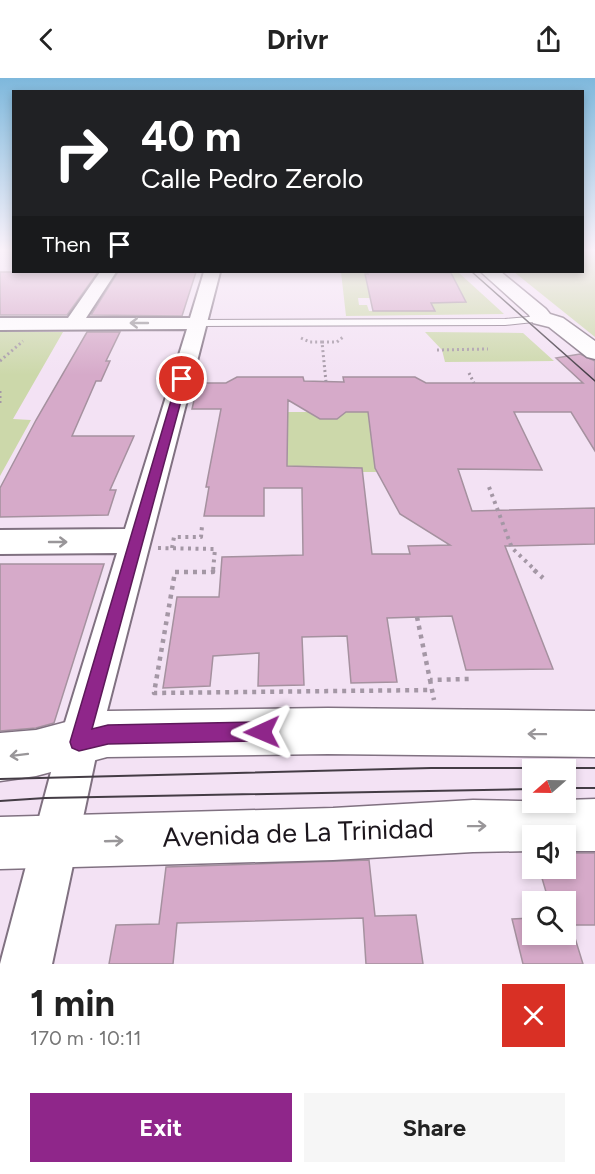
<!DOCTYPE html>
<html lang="en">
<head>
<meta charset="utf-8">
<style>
	body { margin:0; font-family:Figtree,sans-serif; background:#f6f6f6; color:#222; height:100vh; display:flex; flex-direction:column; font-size:22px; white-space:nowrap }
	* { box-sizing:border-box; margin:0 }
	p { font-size:20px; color:#767676 }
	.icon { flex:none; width:33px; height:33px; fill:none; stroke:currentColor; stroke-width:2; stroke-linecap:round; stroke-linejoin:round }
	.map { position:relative; height:886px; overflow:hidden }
	.details { display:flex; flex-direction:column; background:#fff; flex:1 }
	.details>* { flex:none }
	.hud { position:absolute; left:12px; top:12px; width:572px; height:183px; border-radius:0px; box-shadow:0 3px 9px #0003; background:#202124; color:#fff; overflow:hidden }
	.needle { width:39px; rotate:250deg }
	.fabs { position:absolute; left:522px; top:681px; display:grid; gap:12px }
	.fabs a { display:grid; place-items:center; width:54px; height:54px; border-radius:0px; background:#fff; box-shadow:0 3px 9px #0003; font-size:30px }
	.pin { position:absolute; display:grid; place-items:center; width:51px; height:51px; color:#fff; margin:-26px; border:3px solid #fff; border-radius:50%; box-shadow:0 2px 6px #0007 }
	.me { position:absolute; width:66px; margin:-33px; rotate:269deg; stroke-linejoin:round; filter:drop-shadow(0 0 4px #0008) }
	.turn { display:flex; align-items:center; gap:21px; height:126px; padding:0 30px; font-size:27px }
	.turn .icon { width:78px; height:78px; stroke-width:2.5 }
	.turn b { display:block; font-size:42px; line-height:51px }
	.then { display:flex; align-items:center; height:57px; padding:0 30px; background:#0003; gap:12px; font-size:22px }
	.round { display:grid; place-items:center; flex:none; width:63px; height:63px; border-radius:0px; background:#f6f6f6 }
	.head { display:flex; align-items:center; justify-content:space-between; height:102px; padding:0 30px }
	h1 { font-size:36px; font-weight:700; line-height:45px }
	.button { display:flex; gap:12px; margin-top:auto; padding:12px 30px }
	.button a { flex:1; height:69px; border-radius:0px; background:#8f268a; color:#fff; font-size:24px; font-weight:700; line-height:69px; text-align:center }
	.button a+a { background:#f6f6f6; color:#222 }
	header { display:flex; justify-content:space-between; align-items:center; height:78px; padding:0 30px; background:#fff; font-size:27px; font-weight:700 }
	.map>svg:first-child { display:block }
	.green { fill:#ccd8aa }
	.building { fill:#d6aac9; stroke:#a5919f; stroke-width:1.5; fill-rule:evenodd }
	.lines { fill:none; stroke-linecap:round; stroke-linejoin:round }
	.lane-casing { stroke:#807181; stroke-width:2 }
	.street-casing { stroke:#807181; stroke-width:4 }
	.secondary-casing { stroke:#807181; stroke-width:3 }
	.path-far2 { stroke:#a497a5; stroke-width:3; stroke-dasharray:2 3; stroke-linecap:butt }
	.path-far1 { stroke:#a497a5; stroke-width:4; stroke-dasharray:3 4.5; stroke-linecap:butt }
	.path { stroke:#a497a5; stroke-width:4.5; stroke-dasharray:4 5; stroke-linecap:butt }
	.lane { fill:#fff; fill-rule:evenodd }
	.street { fill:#fff; fill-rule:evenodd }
	.secondary { fill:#fff; fill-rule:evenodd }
	.tram-far1 { stroke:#443c45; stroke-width:1.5 }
	.tram { stroke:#443c45; stroke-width:2 }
	.oneway { stroke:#999699 }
	.route { fill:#8f268a; stroke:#5d195a; stroke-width:1.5 }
	.labels { text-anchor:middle; stroke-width:4.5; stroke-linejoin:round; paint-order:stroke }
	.near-street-label { font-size:27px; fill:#1c161d; stroke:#fff }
</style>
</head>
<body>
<header><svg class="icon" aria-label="back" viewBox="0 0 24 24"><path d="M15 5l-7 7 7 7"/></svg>Drivr<svg class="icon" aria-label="share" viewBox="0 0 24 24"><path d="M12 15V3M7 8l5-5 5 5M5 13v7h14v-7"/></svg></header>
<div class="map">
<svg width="595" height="886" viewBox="0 0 595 886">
	<rect width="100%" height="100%" fill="#f3e2f4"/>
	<path class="green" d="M 582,173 L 595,173 L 595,259 L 514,194 L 582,194 Z
		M 341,194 L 367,194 L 368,196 L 365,197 L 366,202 L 369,203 L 373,220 L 358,220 L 359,227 L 367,227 L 369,233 L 434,233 L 431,224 L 396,194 L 430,194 L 460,224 L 464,224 L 451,195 L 445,194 L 458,194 L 504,236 L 346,238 Z
		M 0,254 L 63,254 L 13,341 L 31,342 L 0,398 Z
		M 425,254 L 523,255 L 554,283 L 445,284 L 442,272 Z
		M 288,334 L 368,334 L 376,394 L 287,394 Z"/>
	<path class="building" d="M 0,194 L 98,194 L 67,237 L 0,237 Z
		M 118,194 L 196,194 L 182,238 L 91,237 Z
		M 367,194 L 451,195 L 466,224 L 431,225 L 435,233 L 373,233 L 365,196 L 368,196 Z
		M 87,254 L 120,254 L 106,283 L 110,283 L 101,303 L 96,303 L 72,358 L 134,358 L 110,412 L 116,412 L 108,437 L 0,439 L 0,410 L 36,342 Z
		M 580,276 L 595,283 L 595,373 L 571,334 L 514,334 L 542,392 L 458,391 L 472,433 L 595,430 L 595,466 L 505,468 L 553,591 L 466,592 L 452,538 L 387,540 L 397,604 L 351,605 L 347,558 L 302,559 L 304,607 L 258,608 L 259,575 L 213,578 L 210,608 L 163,610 L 177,519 L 219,519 L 222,479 L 303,477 L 302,410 L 264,410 L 264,438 L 204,438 L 209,409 L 206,409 L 221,331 L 192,331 L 198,305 L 226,305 L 237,299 L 303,299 L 304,303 L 344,304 L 343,299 L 415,299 L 426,305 L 583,305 L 556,280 ZM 288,322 L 320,341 L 337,341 L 346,334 L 368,334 L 375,390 L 400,436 L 450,467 L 408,468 L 410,476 L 372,476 L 362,390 L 287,388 Z
		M 0,486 L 104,486 L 54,645 L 36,650 L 0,653 Z
		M 566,775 L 595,775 L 595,847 L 571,847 L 583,886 L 523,886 L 512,841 L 532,840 L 532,856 L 566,856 L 566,824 L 549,824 L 539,790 L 566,790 Z
		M 369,782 L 375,838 L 416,837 L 423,886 L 366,886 L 363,840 L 177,845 L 173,886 L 109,886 L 116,847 L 159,846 L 166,789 Z"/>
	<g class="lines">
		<g class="lane-casing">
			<path id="lane" d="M 540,238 L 544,241 L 543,243 L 505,247 L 198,248 L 194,245 L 198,242 L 505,241 Z"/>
		</g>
		<g class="street-casing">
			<path id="street" d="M 100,194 L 116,194 L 86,240 L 190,240 L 204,194 L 220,194 L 99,664 L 52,886 L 0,886 L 59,664 L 117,475 L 0,476 L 0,452 L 125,451 L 187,251 L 0,252 L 0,240 L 68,240 Z"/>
		</g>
		<g class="secondary-casing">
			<path id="secondary" d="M 481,194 L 501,194 L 546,231 L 550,236 L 563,240 L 595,263 L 595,281 L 587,279 L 549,249 L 533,245 L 529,237 Z
				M 328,630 L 595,633 L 595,679 L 328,676 L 107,679 L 36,698 L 0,703 L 0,655 L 36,652 L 107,633 Z
				M 595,721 L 595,773 L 566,773 L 566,758 L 532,758 L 532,773 L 473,774 L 333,782 L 0,791 L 0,739 L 333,730 L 473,722 L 566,724 L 566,722 Z"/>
		</g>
		<path class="path-far2" d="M 301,260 L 310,264 L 322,264 L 326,304
			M 322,264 L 337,264 L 343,259
			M 437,272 L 488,271
			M 0,283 L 23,263
			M 469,295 L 474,305
			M 0,313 L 0,326"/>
		<path class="path-far1" d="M 489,409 L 512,470 L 536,493
			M 158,470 L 215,471 L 213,493
			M 172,470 L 174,459 L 201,459 L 202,448"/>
		<path class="path" d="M 213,492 L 213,494 L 175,494 L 154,615 L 432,612
			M 534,492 L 543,500
			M 417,539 L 430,602 L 469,601
			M 430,602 L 434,622"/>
		<use href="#lane" class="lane"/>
		<use href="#street" class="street"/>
		<use href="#secondary" class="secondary"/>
		<path class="tram-far1" d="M 472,194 L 595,303"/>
		<path class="tram" d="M 0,701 L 431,690 L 595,690
			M 566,710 L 595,710
			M 0,723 L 45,720 L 532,711"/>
	</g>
	<defs><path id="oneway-shaft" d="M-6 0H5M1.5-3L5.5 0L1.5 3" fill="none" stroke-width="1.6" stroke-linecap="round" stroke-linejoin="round" transform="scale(1.5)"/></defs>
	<g class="oneway">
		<use href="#oneway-shaft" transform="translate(139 245) rotate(180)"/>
		<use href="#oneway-shaft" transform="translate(58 464)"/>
		<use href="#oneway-shaft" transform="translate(537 656) rotate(-179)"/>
		<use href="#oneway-shaft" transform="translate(19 677) rotate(173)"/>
		<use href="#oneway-shaft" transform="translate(477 748) rotate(-1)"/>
		<use href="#oneway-shaft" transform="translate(114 763) rotate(-2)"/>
	</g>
	<linearGradient id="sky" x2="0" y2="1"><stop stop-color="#7eb8dc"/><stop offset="0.58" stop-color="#faf2fa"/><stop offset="1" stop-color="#faf2fa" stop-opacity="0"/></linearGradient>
	<rect width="595" height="297" fill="url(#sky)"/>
	<path class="route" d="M 178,299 L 187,301 L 92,651 L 108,647 L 262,644 L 269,647 L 271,654 L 269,660 L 262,663 L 108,666 L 79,673 L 72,670 L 70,664 Z"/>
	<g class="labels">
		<g class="near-street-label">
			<text transform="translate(298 755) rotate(-2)" y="9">Avenida de La Trinidad</text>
		</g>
	</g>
</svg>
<div class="fabs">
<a><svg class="needle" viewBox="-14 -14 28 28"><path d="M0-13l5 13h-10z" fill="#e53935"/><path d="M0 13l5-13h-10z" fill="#767676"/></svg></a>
<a><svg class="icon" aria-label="sound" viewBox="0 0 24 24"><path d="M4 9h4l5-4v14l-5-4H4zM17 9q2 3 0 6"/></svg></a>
<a><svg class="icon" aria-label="search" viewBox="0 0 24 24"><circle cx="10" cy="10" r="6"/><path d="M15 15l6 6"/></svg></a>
</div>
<div class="pin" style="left:182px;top:301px;background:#d93025"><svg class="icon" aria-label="arrive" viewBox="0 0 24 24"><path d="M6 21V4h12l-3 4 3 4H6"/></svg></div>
<svg class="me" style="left:262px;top:654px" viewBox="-20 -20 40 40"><path d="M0-17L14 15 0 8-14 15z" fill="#8f268a" stroke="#fff" stroke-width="4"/></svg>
<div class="hud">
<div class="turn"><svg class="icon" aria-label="right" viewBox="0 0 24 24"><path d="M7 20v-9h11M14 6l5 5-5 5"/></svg><div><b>40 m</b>Calle Pedro Zerolo</div></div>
<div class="then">Then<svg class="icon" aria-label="arrive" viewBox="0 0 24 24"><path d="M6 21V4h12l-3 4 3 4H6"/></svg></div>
</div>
</div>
<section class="details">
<div class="head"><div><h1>1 min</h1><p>170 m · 10:11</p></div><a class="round" style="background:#d93025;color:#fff"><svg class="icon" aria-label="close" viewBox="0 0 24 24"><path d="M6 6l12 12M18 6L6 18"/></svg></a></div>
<div class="button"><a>Exit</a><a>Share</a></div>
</section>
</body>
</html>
